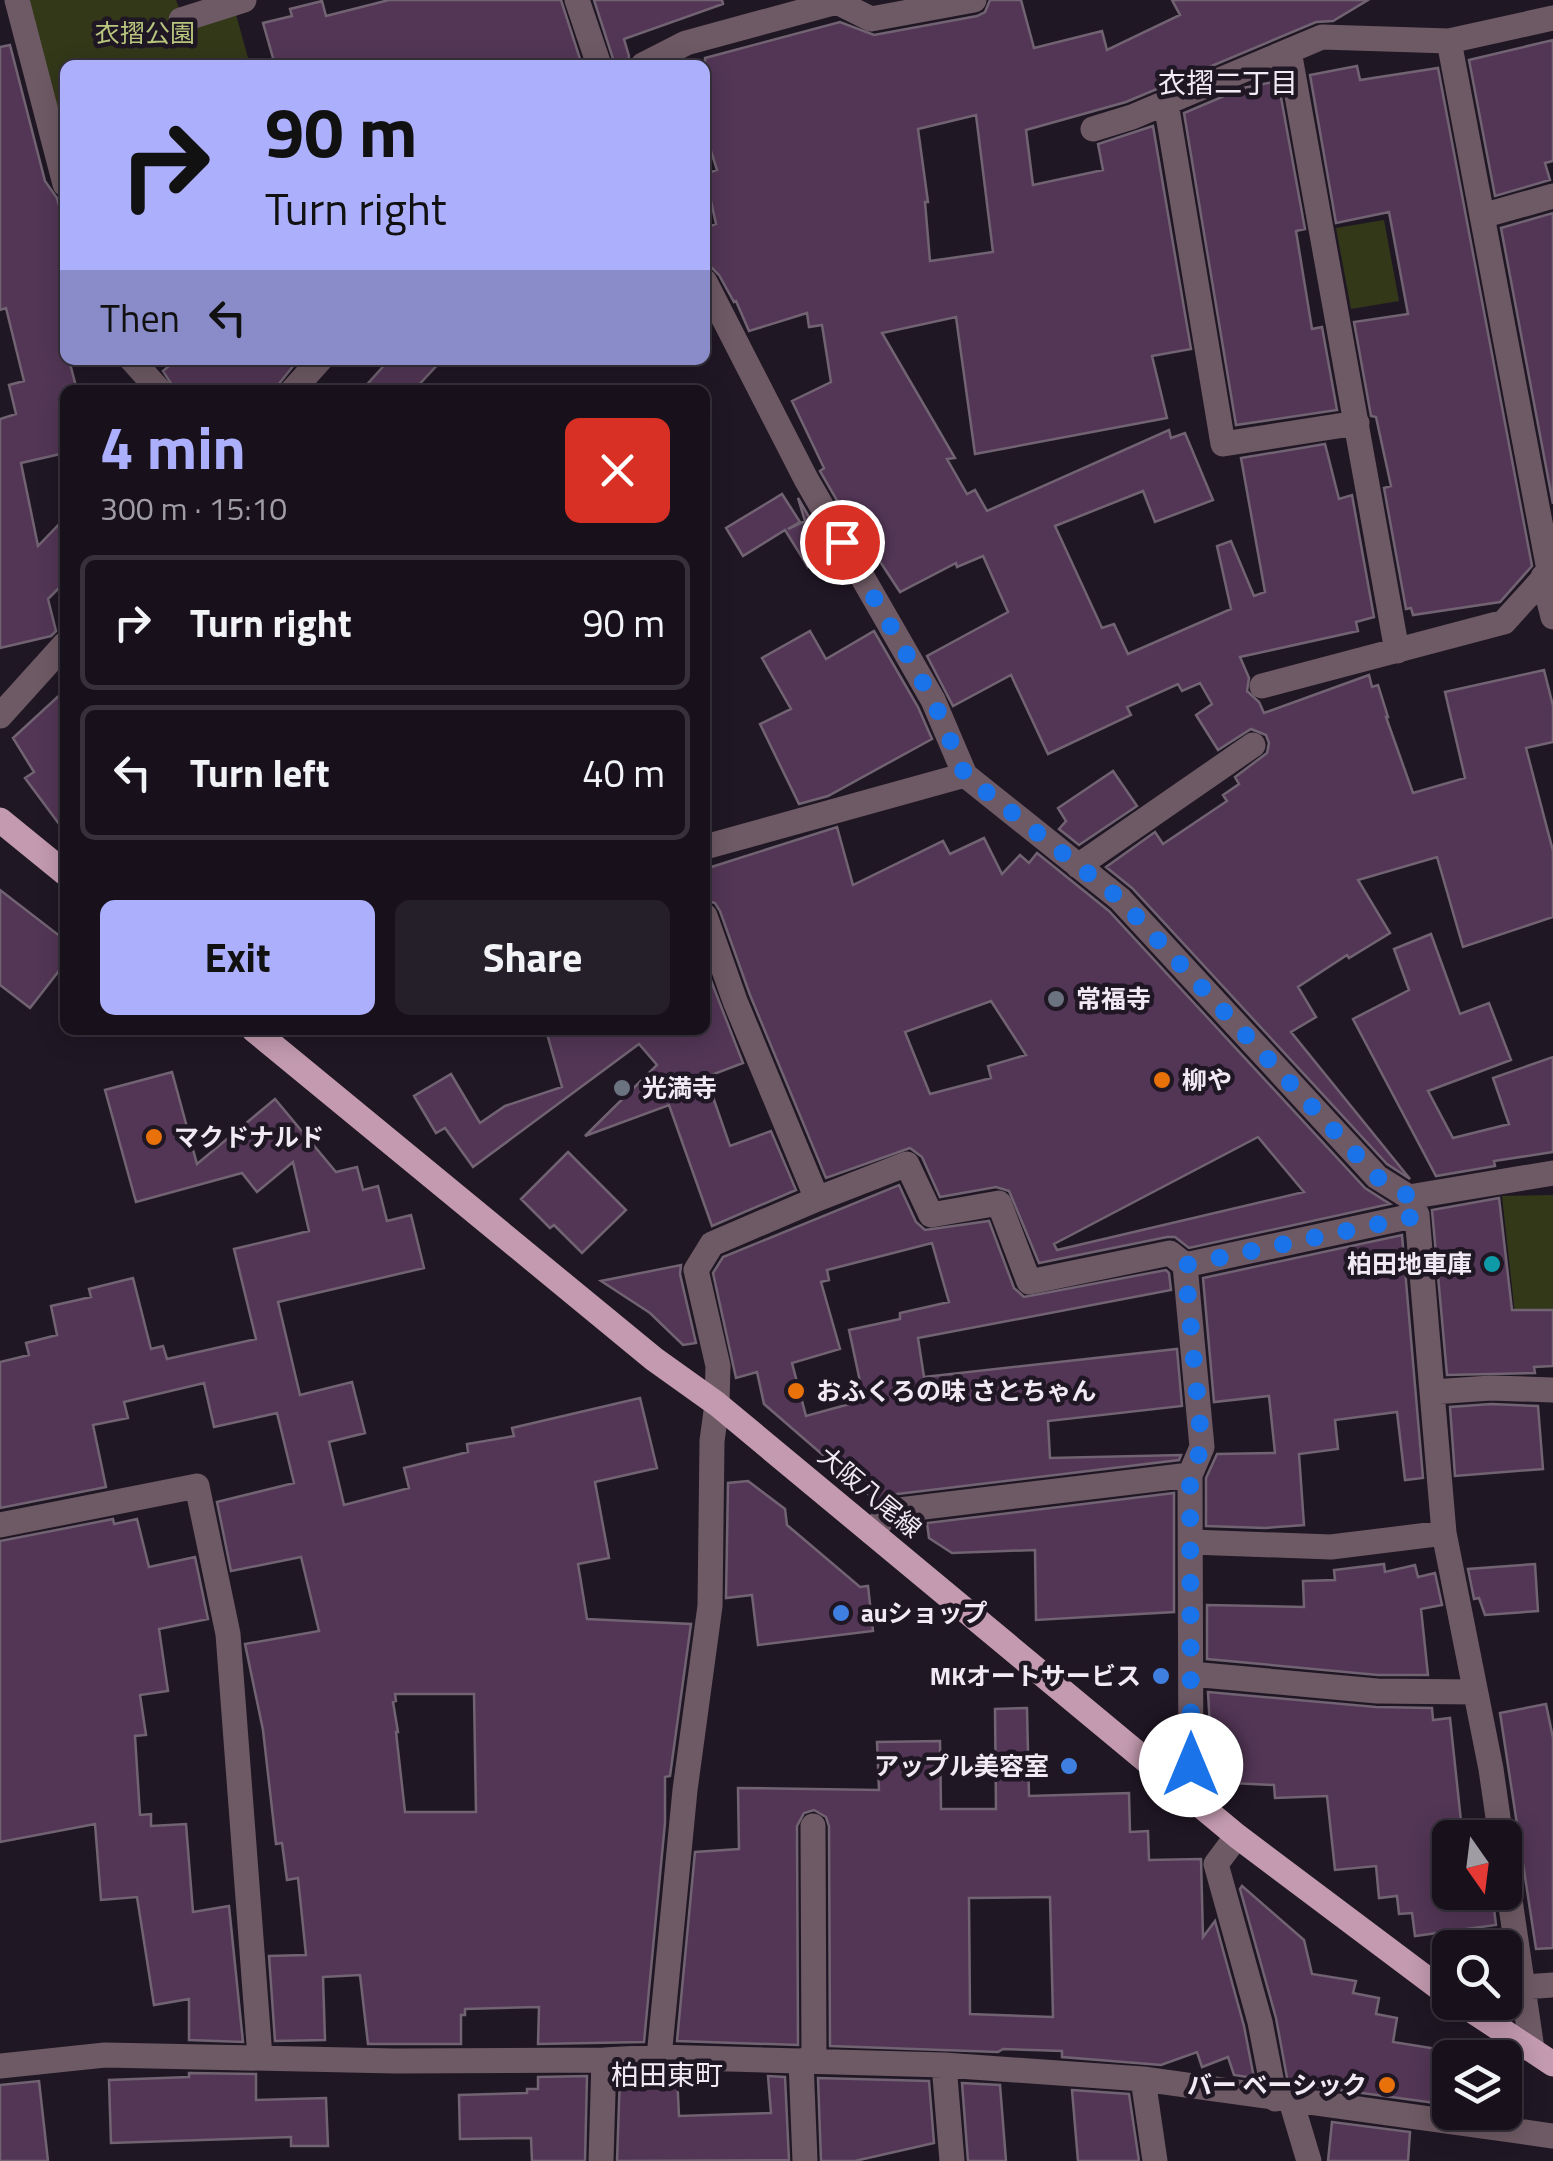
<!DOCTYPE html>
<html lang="en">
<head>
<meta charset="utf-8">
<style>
	body { margin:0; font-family:"Titillium Web","Noto Sans JP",sans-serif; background:#251f29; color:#f1f3f6; height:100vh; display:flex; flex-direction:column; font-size:38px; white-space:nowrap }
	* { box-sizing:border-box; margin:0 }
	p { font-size:32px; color:#9f9da3 }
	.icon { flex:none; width:55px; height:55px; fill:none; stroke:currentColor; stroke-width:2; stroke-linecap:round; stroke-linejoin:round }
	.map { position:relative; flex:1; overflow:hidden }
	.drawer { position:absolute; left:60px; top:385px; width:650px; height:650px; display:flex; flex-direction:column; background:#18111c; border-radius:15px; box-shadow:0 5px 25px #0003,0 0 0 2px #36313b }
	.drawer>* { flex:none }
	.guide { position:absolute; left:60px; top:60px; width:650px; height:305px; border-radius:15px; box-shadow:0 5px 25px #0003,0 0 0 2px #36313b; background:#acaffb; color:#111; overflow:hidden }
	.needle { width:65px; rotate:166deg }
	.tools { position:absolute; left:1432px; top:1820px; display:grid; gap:20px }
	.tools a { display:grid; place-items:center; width:90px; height:90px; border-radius:15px; background:#18111c; box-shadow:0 5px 25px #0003,0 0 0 2px #36313b; font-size:50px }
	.pin { position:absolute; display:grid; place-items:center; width:85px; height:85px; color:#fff; margin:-42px; border:5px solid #fff; border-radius:50%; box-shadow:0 2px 10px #0007 }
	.me { position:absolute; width:110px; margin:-55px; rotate:0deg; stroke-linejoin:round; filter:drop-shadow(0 0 8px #0008) }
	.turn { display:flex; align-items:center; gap:35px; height:210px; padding:0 40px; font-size:45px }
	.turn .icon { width:130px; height:130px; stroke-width:2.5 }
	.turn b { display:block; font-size:70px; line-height:85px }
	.then { display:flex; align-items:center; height:95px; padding:0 40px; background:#0003; gap:20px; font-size:38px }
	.round { display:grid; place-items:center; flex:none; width:105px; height:105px; border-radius:15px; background:#251f29 }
	.overview { display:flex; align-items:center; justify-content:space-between; height:170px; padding:0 40px }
	h1 { font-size:60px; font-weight:700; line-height:75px; color:#acaffb }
	.button { display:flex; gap:20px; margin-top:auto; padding:20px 40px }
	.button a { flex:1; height:115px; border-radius:15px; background:#acaffb; color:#111; font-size:40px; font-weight:700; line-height:115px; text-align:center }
	.button a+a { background:#251f29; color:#f1f3f6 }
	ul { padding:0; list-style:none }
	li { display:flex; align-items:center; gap:30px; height:135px; margin:0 20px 15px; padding:0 20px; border:5px solid #36313b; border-radius:15px }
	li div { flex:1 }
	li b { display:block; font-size:38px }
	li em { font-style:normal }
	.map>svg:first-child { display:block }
	.green { fill:#333819 }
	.building { fill:#533656; stroke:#716372; stroke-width:2.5; fill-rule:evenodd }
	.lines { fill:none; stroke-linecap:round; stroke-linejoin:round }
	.minor { stroke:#6e5a64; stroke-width:25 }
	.major { stroke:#c39aaf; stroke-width:25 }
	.route { stroke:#1a73e8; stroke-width:18; stroke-dasharray:0 32.4 }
	.worship-dot { fill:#6b7280; stroke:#201725; stroke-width:4 }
	.food-dot { fill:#e8710a; stroke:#201725; stroke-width:4 }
	.culture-dot { fill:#0f9aa8; stroke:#201725; stroke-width:4 }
	.shop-dot { fill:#3f7fe0; stroke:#201725; stroke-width:4 }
	.labels { text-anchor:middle; stroke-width:9; stroke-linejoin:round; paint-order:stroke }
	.park-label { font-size:25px; fill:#b9c77f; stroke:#201725 }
	.poi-label { font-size:25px; font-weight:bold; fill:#f0eaf4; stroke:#201725; text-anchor:start }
	.street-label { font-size:25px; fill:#f0eaf4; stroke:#201725 }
	.neighbourhood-label { font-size:28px; fill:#f0eaf4; stroke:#201725 }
</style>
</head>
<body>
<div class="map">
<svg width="1553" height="2161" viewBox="0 0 1553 2161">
	<rect width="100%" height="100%" fill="#201725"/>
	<path class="green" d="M 26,0 L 176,0 L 179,8 L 232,0 L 250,65 L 65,65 L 65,136 Z
		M 1384,220 L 1399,301 L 1351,309 L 1336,228 Z
		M 1553,1195 L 1553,1332 L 1517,1332 L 1502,1196 Z"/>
	<path class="building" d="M 389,0 L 561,0 L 582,65 L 275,65 L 263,23 L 292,16 L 290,9 L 322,1 L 326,16 Z
		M 594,0 L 722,0 L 723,4 L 624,39 L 629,56 L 627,65 L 615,65 Z
		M 990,0 L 1021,0 L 1034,48 L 1102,31 L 1107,50 L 1180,15 L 1172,0 L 1368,0 L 1333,21 L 1316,22 L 1126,102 L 1026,130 L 1033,185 L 1103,170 L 1098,144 L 1153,126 L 1191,349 L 1152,356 L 1167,418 L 975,454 L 956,317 L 882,333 L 955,458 L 947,459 L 967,494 L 975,490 L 987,511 L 1169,430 L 1171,438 L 1185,433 L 1213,500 L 1155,522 L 1143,491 L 1055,526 L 1102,628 L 1114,624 L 1128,654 L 1231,609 L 1217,546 L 1231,541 L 1254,596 L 1265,592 L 1241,458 L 1325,444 L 1339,499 L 1352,495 L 1374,617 L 1356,622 L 1358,631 L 1240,657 L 1249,678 L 1247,691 L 1259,702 L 1264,713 L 1369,675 L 1372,687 L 1378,685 L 1388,717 L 1386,717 L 1413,793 L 1465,778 L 1445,692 L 1544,670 L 1553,706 L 1553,742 L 1526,748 L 1553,851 L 1553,917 L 1463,947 L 1437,857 L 1358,880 L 1390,933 L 1349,958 L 1347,955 L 1298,987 L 1316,1017 L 1291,1032 L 1410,1179 L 1387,1164 L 1132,888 L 1106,867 L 1155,832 L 1163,844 L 1227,801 L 1223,795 L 1239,784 L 1235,777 L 1267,753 L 1269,743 L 1266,735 L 1251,729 L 1218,750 L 1196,715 L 1212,704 L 1200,683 L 1182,691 L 1178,684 L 1127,707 L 1131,715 L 1048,754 L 1011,675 L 953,706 L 927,656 L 1008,612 L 983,556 L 957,567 L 956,563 L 900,592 L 862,534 L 858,537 L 820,471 L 824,468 L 792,401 L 831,382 L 822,325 L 809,327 L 807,313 L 749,331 L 736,301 L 734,302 L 719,275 L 711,267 L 705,249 L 705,228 L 716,224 L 705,174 L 717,170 L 705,132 L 705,58 L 840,22 L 874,35 L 977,16 L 985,12 ZM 976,115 L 993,252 L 930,261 L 925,202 L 928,202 L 918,129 Z
		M 1553,40 L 1553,161 L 1545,163 L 1550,180 L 1495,196 L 1469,60 Z
		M 10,45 L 45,181 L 57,198 L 65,229 L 65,360 L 69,360 L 77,390 L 65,390 L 65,453 L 21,463 L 38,546 L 65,518 L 65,582 L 48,599 L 56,631 L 51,636 L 0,648 L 0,419 L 16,414 L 9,385 L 24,381 L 6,308 L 0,310 L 0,47 Z
		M 1357,66 L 1360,80 L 1438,68 L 1532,566 L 1500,602 L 1413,615 L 1411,608 L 1406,609 L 1384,488 L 1391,486 L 1376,417 L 1371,416 L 1354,322 L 1408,314 L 1389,212 L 1336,223 L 1310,75 Z
		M 1278,81 L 1305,229 L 1296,231 L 1312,329 L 1322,327 L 1337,410 L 1236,425 L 1184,113 L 1243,88 Z
		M 1553,213 L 1553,504 L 1501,228 Z
		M 176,360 L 298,360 L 274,390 L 175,390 L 163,371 Z
		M 389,360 L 442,360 L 414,390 L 362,390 Z
		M 782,494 L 800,522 L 788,529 L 805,521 L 798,498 L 830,553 L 808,567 L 785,530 L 743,556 L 726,528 Z
		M 810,631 L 826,659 L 874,631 L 918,707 L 932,739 L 828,796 L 799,804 L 760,724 L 791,709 L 762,658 Z
		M 65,690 L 65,832 L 25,778 L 34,772 L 13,738 Z
		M 1113,771 L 1137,806 L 1079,845 L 1059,829 L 1066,821 L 1058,808 Z
		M 837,827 L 853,885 L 943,841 L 950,854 L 984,838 L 1002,874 L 1020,855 L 1029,863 L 1037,853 L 1109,911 L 1365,1188 L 1390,1204 L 1189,1248 L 1175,1237 L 1167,1237 L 1039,1263 L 1009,1191 L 996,1187 L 940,1197 L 922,1157 L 910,1148 L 826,1178 L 750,995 L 720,911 L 715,903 L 705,900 L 705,869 ZM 991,1001 L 1026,1055 L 988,1066 L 991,1078 L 930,1094 L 905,1032 ZM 1258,1137 L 1304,1192 L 1057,1250 L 1054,1244 Z
		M 0,890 L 65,940 L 65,963 L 30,1008 L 0,985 Z
		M 1431,934 L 1460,1014 L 1489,1003 L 1511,1060 L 1428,1091 L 1453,1138 L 1509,1124 L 1493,1078 L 1553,1057 L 1553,1152 L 1494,1161 L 1495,1166 L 1436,1176 L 1353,1019 L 1409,990 L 1394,949 Z
		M 705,965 L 743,1063 L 706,1077 L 730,1146 L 771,1131 L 796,1190 L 712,1226 L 669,1105 L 585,1136 L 657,1065 L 639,1044 L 473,1167 L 445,1128 L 436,1133 L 414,1096 L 451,1074 L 480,1123 L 505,1106 L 562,1087 L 546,1030 L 705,1030 Z
		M 172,1072 L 197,1164 L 275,1099 L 336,1172 L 357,1167 L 363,1190 L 378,1186 L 387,1221 L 411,1215 L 424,1268 L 278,1302 L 300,1395 L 352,1382 L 365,1433 L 329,1442 L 344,1505 L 409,1488 L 404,1468 L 468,1452 L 467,1444 L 514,1436 L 512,1428 L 640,1398 L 657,1468 L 595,1482 L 609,1558 L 578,1564 L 587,1619 L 691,1624 L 670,1776 L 665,1777 L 665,1823 L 644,2042 L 538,2044 L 539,2007 L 465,2009 L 465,2015 L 461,2015 L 461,2044 L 368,2044 L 360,1975 L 323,1977 L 325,2040 L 275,2041 L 269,1956 L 306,1955 L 298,1878 L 287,1880 L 282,1843 L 276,1844 L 263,1730 L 245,1644 L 319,1631 L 301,1557 L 231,1571 L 217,1502 L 294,1483 L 277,1413 L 214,1427 L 204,1383 L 124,1402 L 128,1418 L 93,1425 L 106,1487 L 0,1508 L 0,1362 L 29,1355 L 26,1343 L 57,1335 L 51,1306 L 91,1297 L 89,1289 L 133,1278 L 151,1349 L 163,1346 L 167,1359 L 256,1339 L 234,1249 L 309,1231 L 293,1162 L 257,1192 L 242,1173 L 136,1202 L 105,1090 ZM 395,1694 L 474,1694 L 476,1812 L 405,1812 L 396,1732 L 398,1732 L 393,1702 L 396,1701 Z
		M 568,1152 L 626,1210 L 582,1253 L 554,1225 L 550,1228 L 521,1199 Z
		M 899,1185 L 916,1222 L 925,1230 L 989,1221 L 1014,1288 L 1024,1297 L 1166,1270 L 1169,1273 L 1171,1290 L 918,1338 L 924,1377 L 1177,1349 L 1182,1406 L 1048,1421 L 1050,1458 L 1181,1455 L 1179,1460 L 889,1495 L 877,1502 L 764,1404 L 757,1372 L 736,1378 L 713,1273 L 723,1257 ZM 932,1243 L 949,1302 L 900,1313 L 900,1319 L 849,1330 L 864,1400 L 806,1416 L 792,1363 L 840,1349 L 821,1282 L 829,1280 L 827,1270 Z
		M 1499,1198 L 1512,1310 L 1553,1310 L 1553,1366 L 1534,1367 L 1535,1373 L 1447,1375 L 1432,1210 Z
		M 1402,1235 L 1423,1478 L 1405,1480 L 1397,1412 L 1335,1420 L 1338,1449 L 1299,1454 L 1304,1525 L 1265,1528 L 1206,1526 L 1206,1478 L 1217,1454 L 1275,1453 L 1269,1396 L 1214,1402 L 1203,1278 Z
		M 681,1265 L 680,1274 L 696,1343 L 683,1345 L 650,1313 L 601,1281 Z
		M 1491,1404 L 1538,1406 L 1543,1469 L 1455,1476 L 1450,1407 Z
		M 748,1481 L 785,1509 L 787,1525 L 860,1587 L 868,1586 L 873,1631 L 758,1645 L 752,1595 L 726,1598 L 728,1483 Z
		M 1174,1493 L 1174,1612 L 1036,1620 L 1035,1550 L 952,1553 L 929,1538 L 927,1523 Z
		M 113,1519 L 114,1524 L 137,1519 L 149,1567 L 195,1557 L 208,1619 L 159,1629 L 168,1691 L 140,1695 L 146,1735 L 135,1736 L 140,1815 L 151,1814 L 151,1826 L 186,1824 L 193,1912 L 229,1906 L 243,2042 L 189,2040 L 189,1999 L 154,2005 L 137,1897 L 101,1900 L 95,1824 L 0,1842 L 0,1541 Z
		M 1384,1564 L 1385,1572 L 1415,1565 L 1418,1577 L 1435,1573 L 1442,1605 L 1421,1609 L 1428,1675 L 1378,1675 L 1207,1659 L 1207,1605 L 1304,1607 L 1303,1581 L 1335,1580 L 1334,1570 Z
		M 1535,1564 L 1538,1611 L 1485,1615 L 1479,1598 L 1474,1599 L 1468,1569 Z
		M 1208,1692 L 1376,1707 L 1432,1708 L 1433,1720 L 1450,1718 L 1461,1821 L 1456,1822 L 1458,1838 L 1450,1838 L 1450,1892 L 1492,1892 L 1496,1925 L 1415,1936 L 1412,1913 L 1399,1914 L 1397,1896 L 1379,1898 L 1376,1866 L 1335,1870 L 1327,1796 L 1275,1798 L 1274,1785 L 1232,1783 L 1232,1763 L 1212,1765 Z
		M 1546,1704 L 1553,1738 L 1553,1948 L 1536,1949 L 1500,1713 Z
		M 1027,1708 L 1029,1796 L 1129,1793 L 1130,1832 L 1148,1831 L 1149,1860 L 1201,1859 L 1203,1937 L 1215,1921 L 1244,2026 L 1254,2078 L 1234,2075 L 1228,2057 L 1202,2067 L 1197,2052 L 1161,2065 L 1062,2057 L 1062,2051 L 1003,2049 L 998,2052 L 830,2046 L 829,1826 L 826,1817 L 814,1810 L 804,1813 L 797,1826 L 798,2045 L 677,2041 L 695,1852 L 739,1849 L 738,1788 L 879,1790 L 877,1742 L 940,1741 L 941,1809 L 996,1809 L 995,1709 ZM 1050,1897 L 1053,2017 L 970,2014 L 969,1898 Z
		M 1242,1886 L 1304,1940 L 1312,1974 L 1356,1981 L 1353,1993 L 1379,1998 L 1376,2014 L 1397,2018 L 1393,2042 L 1450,2051 L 1450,2105 L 1288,2083 L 1276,2018 L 1240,1889 Z
		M 189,2073 L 256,2074 L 256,2100 L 326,2098 L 328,2146 L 291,2146 L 291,2137 L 111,2143 L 109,2080 L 189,2077 Z
		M 677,2074 L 679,2116 L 771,2113 L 768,2076 L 785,2077 L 789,2160 L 617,2161 L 620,2075 Z
		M 587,2076 L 585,2161 L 532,2161 L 531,2138 L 460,2139 L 459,2095 L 527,2093 L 527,2089 L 538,2089 L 538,2077 Z
		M 818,2078 L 929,2081 L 934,2143 L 855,2161 L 821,2161 Z
		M 39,2081 L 48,2161 L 0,2161 L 0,2085 Z
		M 962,2083 L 1000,2085 L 1006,2161 L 968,2161 Z
		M 1072,2090 L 1129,2094 L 1139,2161 L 1078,2161 Z
		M 1332,2122 L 1410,2132 L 1408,2161 L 1328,2161 Z"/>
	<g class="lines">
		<path class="minor" d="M 17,0 L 65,184
			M 577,0 L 599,65
			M 181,20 L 244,0
			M 1449,41 L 1549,570
			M 1289,51 L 1397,651
			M 643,65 L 686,43 L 837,2 L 871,19 L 974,0
			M 1166,103 L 1223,444 L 1357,423
			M 1093,129 L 1132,117 L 1322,37 L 1449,41 L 1553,18
			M 1482,216 L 1553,196
			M 705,282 L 806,479 L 933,700 L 965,775 L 1120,899 L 1377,1177 L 1409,1197 L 1417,1215 L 1444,1533 L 1491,1769 L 1501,1838
			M 132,360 L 159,390
			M 293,390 L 320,360
			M 1543,577 L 1553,617
			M 1262,686 L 1504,622 L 1553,568
			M 0,716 L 65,644
			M 705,847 L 965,775
			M 1078,866 L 1253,745
			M 705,916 L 735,1001 L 817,1199 L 907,1164 L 931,1215 L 999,1203 L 1029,1282 L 1170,1253 L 1185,1265 L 1202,1447 L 1190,1475 L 1191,1797
			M 1409,1197 L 1553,1173
			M 1185,1265 L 1417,1215
			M 1432,1392 L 1491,1388 L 1553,1390
			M 0,1525 L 197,1486 L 228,1634 L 260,2057
			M 871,1532 L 891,1511 L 1190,1475
			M 1191,1542 L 1331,1547 L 1444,1533
			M 1191,1674 L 1377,1691 L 1475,1692
			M 813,1826 L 814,2061
			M 1237,1836 L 1216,1864 L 1260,2022 L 1275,2099
			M 1505,1866 L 1532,2049
			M 1523,1987 L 1553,1985
			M 659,2057 L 685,1790 L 710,1606 L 712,1441 L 717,1404 L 718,1366 L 696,1270 L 712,1244 L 817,1199
			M 801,2061 L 805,2161
			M 944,2065 L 952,2161
			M 0,2066 L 105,2055 L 395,2061 L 604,2060 L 659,2057 L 944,2065 L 1143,2079 L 1553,2136
			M 1143,2079 L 1155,2161
			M 1291,2101 L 1309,2161
			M 601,2161 L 604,2060"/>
		<path class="major" d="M 0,820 L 65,873
			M 254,1030 L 654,1359 L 717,1404 L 1237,1836 L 1450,1996
			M 1459,2002 L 1553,2064"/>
	</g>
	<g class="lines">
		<path class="route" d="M 842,542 L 933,700 L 965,775 L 1120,899 L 1377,1177 L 1410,1197 L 1417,1216 L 1185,1265 L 1202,1447 L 1190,1475 L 1191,1765"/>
	</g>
	<g class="worship-dot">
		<circle cx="1056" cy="999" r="10"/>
		<circle cx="622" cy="1088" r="10"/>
	</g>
	<g class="food-dot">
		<circle cx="1162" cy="1080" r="10"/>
		<circle cx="154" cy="1137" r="10"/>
		<circle cx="796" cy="1391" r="10"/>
		<circle cx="1387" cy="2085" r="10"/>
	</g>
	<circle class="culture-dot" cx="1492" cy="1264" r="10"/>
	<g class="shop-dot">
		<circle cx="841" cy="1613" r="10"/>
		<circle cx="1161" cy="1676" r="10"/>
		<circle cx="1069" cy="1766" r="10"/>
	</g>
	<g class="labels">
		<g class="park-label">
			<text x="145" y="42">衣摺公園</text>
		</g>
		<g class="poi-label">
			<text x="1076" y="1008">常福寺</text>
			<text x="1182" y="1089">柳や</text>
			<text x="642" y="1097">光満寺</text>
			<text x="174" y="1146">マクドナルド</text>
			<text x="1472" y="1273" text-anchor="end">柏田地車庫</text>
			<text x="816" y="1400">おふくろの味 さとちゃん</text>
			<text x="861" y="1622">auショップ</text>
			<text x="1141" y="1685" text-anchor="end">MKオートサービス</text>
			<text x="1049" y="1775" text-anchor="end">アップル美容室</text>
			<text x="1367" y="2094" text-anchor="end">バー ベーシック</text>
		</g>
		<g class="street-label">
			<text transform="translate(870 1492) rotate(40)" y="9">大阪八尾線</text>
		</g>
		<g class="neighbourhood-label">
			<text x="1228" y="93">衣摺二丁目</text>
			<text x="667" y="2085">柏田東町</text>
		</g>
	</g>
</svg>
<div class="tools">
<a><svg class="needle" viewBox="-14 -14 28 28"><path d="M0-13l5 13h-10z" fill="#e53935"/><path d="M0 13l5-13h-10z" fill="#9f9da3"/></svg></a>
<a><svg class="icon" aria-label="search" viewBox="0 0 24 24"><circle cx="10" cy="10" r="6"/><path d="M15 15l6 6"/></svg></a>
<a><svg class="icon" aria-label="layers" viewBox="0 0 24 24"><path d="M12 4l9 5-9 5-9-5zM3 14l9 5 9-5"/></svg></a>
</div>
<div class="pin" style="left:842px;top:542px;background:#d93025"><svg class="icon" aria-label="arrive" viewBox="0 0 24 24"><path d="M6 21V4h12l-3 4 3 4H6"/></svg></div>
<svg class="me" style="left:1191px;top:1765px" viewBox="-20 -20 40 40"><circle r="19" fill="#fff"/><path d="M0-13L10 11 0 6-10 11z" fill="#1a73e8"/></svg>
<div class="guide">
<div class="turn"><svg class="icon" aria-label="right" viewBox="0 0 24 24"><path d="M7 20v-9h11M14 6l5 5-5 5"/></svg><div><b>90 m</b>Turn right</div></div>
<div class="then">Then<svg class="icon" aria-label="left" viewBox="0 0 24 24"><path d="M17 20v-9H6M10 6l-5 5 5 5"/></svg></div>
</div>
<section class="drawer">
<div class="overview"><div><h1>4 min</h1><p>300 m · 15:10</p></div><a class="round" style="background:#d93025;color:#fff"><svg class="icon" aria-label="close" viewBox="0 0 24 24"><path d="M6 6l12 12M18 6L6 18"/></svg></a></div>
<ul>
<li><svg class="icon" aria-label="right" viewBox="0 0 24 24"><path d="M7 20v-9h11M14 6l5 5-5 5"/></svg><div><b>Turn right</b></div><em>90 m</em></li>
<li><svg class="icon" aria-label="left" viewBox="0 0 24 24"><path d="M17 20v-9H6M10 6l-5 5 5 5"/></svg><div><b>Turn left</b></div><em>40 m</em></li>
</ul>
<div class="button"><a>Exit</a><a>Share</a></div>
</section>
</div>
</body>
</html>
